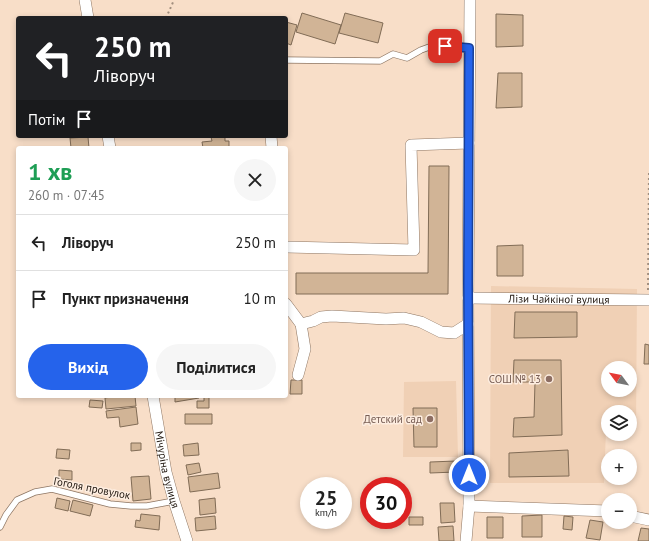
<!DOCTYPE html>
<html lang="uk">
<head>
<meta charset="utf-8">
<style>
	body { margin:0; font-family:"PT Sans",sans-serif; background:#f6f6f6; color:#222; height:100vh; display:flex; flex-direction:column; font-size:15px; white-space:nowrap }
	* { box-sizing:border-box; margin:0 }
	p { font-size:13px; color:#767676 }
	.icon { flex:none; width:22px; height:22px; fill:none; stroke:currentColor; stroke-width:2; stroke-linecap:round; stroke-linejoin:round }
	.map { position:relative; flex:1; overflow:hidden }
	.side { position:absolute; left:16px; top:146px; width:272px; height:252px; display:flex; flex-direction:column; background:#fff; border-radius:4px; box-shadow:0 2px 6px #0003 }
	.side>* { flex:none }
	.top-card { position:absolute; left:16px; top:16px; width:272px; height:122px; border-radius:4px; box-shadow:0 2px 6px #0003; background:#202124; color:#fff; overflow:hidden }
	.needle { width:26px; rotate:302deg }
	.buttons { position:absolute; left:601px; top:361px; display:grid; gap:8px }
	.buttons a { display:grid; place-items:center; width:36px; height:36px; border-radius:50%; background:#fff; box-shadow:0 2px 6px #0003; font-size:20px }
	.speed { position:absolute; left:300px; top:477px; display:flex; gap:8px; font-size:20px; font-weight:700; text-align:center }
	.speed>* { display:grid; place-content:center; width:52px; height:52px; border-radius:50%; background:#fff; box-shadow:0 2px 6px #0003; line-height:1 }
	.speed small { font-size:10px; font-weight:400 }
	.speed .limit { border:6px solid #d22; background:#fff; color:#111 }
	.pin { position:absolute; display:grid; place-items:center; width:34px; height:34px; color:#fff; margin:-17px; border-radius:8px; box-shadow:0 2px 6px #0006 }
	.me { position:absolute; width:44px; margin:-22px; rotate:0deg; stroke-linejoin:round; filter:drop-shadow(0 0 3px #0008) }
	.turn { display:flex; align-items:center; gap:14px; height:84px; padding:0 12px; font-size:18px }
	.turn .icon { width:52px; height:52px; stroke-width:2.5 }
	.turn b { display:block; font-size:28px; line-height:34px }
	.then { display:flex; align-items:center; height:38px; padding:0 12px; background:#0003; gap:8px; font-size:15px }
	.round { display:grid; place-items:center; flex:none; width:42px; height:42px; border-radius:21px; background:#f6f6f6 }
	.head { display:flex; align-items:center; justify-content:space-between; height:68px; padding:0 12px }
	h1 { font-size:24px; font-weight:600; line-height:30px; color:#1e9e55 }
	.primary-button { display:flex; gap:8px; margin-top:auto; padding:8px 12px }
	.primary-button a { flex:1; height:46px; border-radius:24px; background:#2563eb; color:#fff; font-size:16px; font-weight:600; line-height:46px; text-align:center }
	.primary-button a+a { background:#f6f6f6; color:#222 }
	ul { padding:0; list-style:none }
	li { display:flex; align-items:center; gap:12px; height:56px; padding:0 12px; border-top:1px solid #e0e0e0 }
	li div { flex:1 }
	li b { display:block; font-size:15px }
	li em { font-style:normal }
	.map>svg:first-child { display:block }
	.built { fill:#f0d0b5; fill-rule:evenodd }
	.building { fill:#d1b496; stroke:#816c56 }
	.lines { fill:none; stroke-linecap:round; stroke-linejoin:round }
	.service-casing { stroke:#8e7663; stroke-width:7 }
	.minor-casing { stroke:#8e7663; stroke-width:12 }
	.path { stroke:#a18e7e; stroke-width:2; stroke-dasharray:2 3; stroke-linecap:butt }
	.service { stroke:#fff; stroke-width:5.5 }
	.minor { stroke:#fff; stroke-width:11 }
	.route-casing { stroke:#184099; stroke-width:10 }
	.route { stroke:#2563eb; stroke-width:7 }
	.education-dot { fill:#8d6e63; stroke:#fdede0; stroke-width:1.5 }
	.labels { text-anchor:middle; stroke-width:3; stroke-linejoin:round; paint-order:stroke }
	.street-label { font-size:11px; fill:#20170f; stroke:#fdede0 }
	.education-label { font-size:11px; fill:#785e54; stroke:#fdede0; text-anchor:end }
</style>
</head>
<body>
<div class="map">
<svg width="649" height="541" viewBox="0 0 649 541">
	<rect width="100%" height="100%" fill="#f8dec8"/>
	<path class="built" d="M 491,286 L 637,289 L 636,428 L 630,429 L 630,412 L 608,412 L 608,429 L 606,430 L 604,483 L 490,483 ZM 608,368 L 630,368 L 630,390 L 608,390 Z
		M 456,381 L 458,457 L 403,457 L 404,382 Z"/>
	<path class="building" d="M 302,13 L 341,25 L 335,44 L 296,32 Z
		M 345,13 L 383,23 L 378,43 L 339,33 Z
		M 496,14 L 523,15 L 523,46 L 496,47 Z
		M 286,22 L 297,25 L 291,45 L 286,43 Z
		M 498,73 L 522,73 L 522,107 L 496,108 Z
		M 225,136 L 225,141 L 229,141 L 229,148 L 203,148 L 202,142 L 212,141 L 211,137 Z
		M 88,137 L 89,148 L 71,148 L 70,138 Z
		M 429,166 L 449,166 L 448,294 L 296,294 L 296,273 L 428,273 Z
		M 523,245 L 523,276 L 497,276 L 497,246 Z
		M 515,312 L 577,312 L 577,337 L 514,338 Z
		M 645,344 L 649,345 L 649,364 L 644,364 Z
		M 514,360 L 561,360 L 562,435 L 513,437 L 514,418 L 534,417 L 535,382 L 513,382 Z
		M 291,380 L 302,380 L 302,394 L 290,394 Z
		M 117,396 L 135,396 L 136,406 L 106,409 L 105,398 Z
		M 175,396 L 199,396 L 199,398 L 175,402 Z
		M 204,397 L 209,397 L 209,408 L 197,408 L 197,401 L 204,401 Z
		M 90,400 L 103,401 L 102,408 L 89,407 Z
		M 136,407 L 138,424 L 120,427 L 119,417 L 107,418 L 106,411 Z
		M 413,408 L 437,408 L 437,447 L 414,447 Z
		M 185,414 L 212,414 L 212,424 L 185,424 Z
		M 131,443 L 141,443 L 141,450 L 131,451 Z
		M 198,443 L 199,455 L 184,456 L 183,445 Z
		M 57,449 L 70,450 L 69,459 L 56,458 Z
		M 568,450 L 569,476 L 509,477 L 509,453 Z
		M 456,461 L 456,472 L 430,473 L 430,462 Z
		M 199,463 L 201,472 L 188,475 L 186,465 Z
		M 59,470 L 72,471 L 72,480 L 59,479 Z
		M 218,473 L 220,488 L 190,492 L 188,477 Z
		M 149,476 L 151,499 L 133,501 L 131,477 Z
		M 57,498 L 70,501 L 68,511 L 55,508 Z
		M 215,498 L 216,513 L 200,515 L 199,500 Z
		M 73,500 L 93,505 L 90,516 L 70,511 Z
		M 440,503 L 454,503 L 455,522 L 441,523 Z
		M 141,514 L 160,516 L 159,530 L 135,527 L 136,520 L 140,521 Z
		M 542,515 L 542,537 L 522,537 L 522,516 Z
		M 215,516 L 216,529 L 196,531 L 195,518 Z
		M 564,516 L 573,517 L 572,530 L 563,529 Z
		M 409,517 L 423,517 L 423,525 L 409,525 Z
		M 487,517 L 503,517 L 503,538 L 487,538 Z
		M 590,520 L 603,522 L 600,540 L 586,538 Z
		M 453,526 L 454,541 L 439,541 L 438,527 Z
		M 641,528 L 649,529 L 649,541 L 638,541 Z"/>
	<g class="lines">
		<g class="service-casing">
			<path id="service" d="M 286,60 L 380,61 L 393,54 L 407,58 L 421,50 L 432,46 L 469,48
				M 0,527 L 6,515 L 17,500 L 35,492 L 52,489 L 110,504 L 131,506 L 147,506 L 174,501"/>
		</g>
		<g class="minor-casing">
			<g id="minor">
				<path d="M 85,0 L 88,18"/>
				<path d="M 108,136 L 110,148"/>
				<path d="M 271,136 L 272,148"/>
				<path d="M 286,247 L 414,250 L 411,145 L 469,143"/>
				<path id="s1" d="M 468,298 L 649,300"/>
				<path d="M 286,304 L 301,324 L 313,321 L 321,317 L 332,316 L 386,319 L 404,318 L 421,322 L 441,332 L 454,333 L 468,324"/>
				<path d="M 298,375 L 305,349 L 301,324"/>
				<path id="s2" d="M 153,396 L 166,472 L 174,501 L 187,541"/>
				<path d="M 469,506 L 608,511"/>
				<path d="M 630,516 L 649,520"/>
				<path d="M 466,541 L 469,506 L 468,298 L 470,0"/>
			</g>
		</g>
		<path class="path" d="M 166,18 L 174,0
			M 648,290 L 649,173"/>
		<use href="#service" class="service"/>
		<use href="#minor" class="minor"/>
	</g>
	<g class="lines">
		<g class="route-casing">
			<path id="route" d="M 445,46 L 469,48 L 468,283 L 469,475"/>
		</g>
		<use href="#route" class="route"/>
	</g>
	<g class="education-dot">
		<circle cx="549" cy="379" r="4"/>
		<circle cx="430" cy="419" r="4"/>
	</g>
	<g class="labels">
		<g class="street-label">
			<text dy="4" stroke="none"><textPath href="#s1" startOffset="91">Лізи Чайкіної вулиця</textPath></text>
			<text dy="4" stroke="none"><textPath href="#s2" startOffset="75">Мічуріна вулиця</textPath></text>
			<text transform="translate(92 488) rotate(11)" y="4">Гоголя провулок</text>
		</g>
		<g class="education-label">
			<text x="541" y="383">СОШ № 13</text>
			<text x="422" y="423">Детский сад</text>
		</g>
	</g>
</svg>
<div class="buttons">
<a><svg class="needle" viewBox="-14 -14 28 28"><path d="M0-13l5 13h-10z" fill="#e53935"/><path d="M0 13l5-13h-10z" fill="#767676"/></svg></a>
<a><svg class="icon" aria-label="layers" viewBox="0 0 24 24"><path d="M12 4l9 5-9 5-9-5zM3 14l9 5 9-5"/></svg></a>
<a>+</a>
<a>−</a>
</div>
<div class="speed"><div>25<small>km/h</small></div><div class="limit">30</div></div>
<div class="pin" style="left:445px;top:46px;background:#d93025"><svg class="icon" aria-label="arrive" viewBox="0 0 24 24"><path d="M6 21V4h12l-3 4 3 4H6"/></svg></div>
<svg class="me" style="left:469px;top:475px" viewBox="-20 -20 40 40"><circle r="17" fill="#2563eb" stroke="#fff" stroke-width="3"/><path d="M0-11L8 9 0 5-8 9z" fill="#fff"/></svg>
<div class="top-card">
<div class="turn"><svg class="icon" aria-label="left" viewBox="0 0 24 24"><path d="M17 20v-9H6M10 6l-5 5 5 5"/></svg><div><b>250 m</b>Ліворуч</div></div>
<div class="then">Потім<svg class="icon" aria-label="arrive" viewBox="0 0 24 24"><path d="M6 21V4h12l-3 4 3 4H6"/></svg></div>
</div>
<section class="side">
<div class="head"><div><h1>1 хв</h1><p>260 m · 07:45</p></div><a class="round"><svg class="icon" aria-label="close" viewBox="0 0 24 24"><path d="M6 6l12 12M18 6L6 18"/></svg></a></div>
<ul>
<li><svg class="icon" aria-label="left" viewBox="0 0 24 24"><path d="M17 20v-9H6M10 6l-5 5 5 5"/></svg><div><b>Ліворуч</b></div><em>250 m</em></li>
<li><svg class="icon" aria-label="arrive" viewBox="0 0 24 24"><path d="M6 21V4h12l-3 4 3 4H6"/></svg><div><b>Пункт призначення</b></div><em>10 m</em></li>
</ul>
<div class="primary-button"><a>Вихід</a><a>Поділитися</a></div>
</section>
</div>
</body>
</html>
